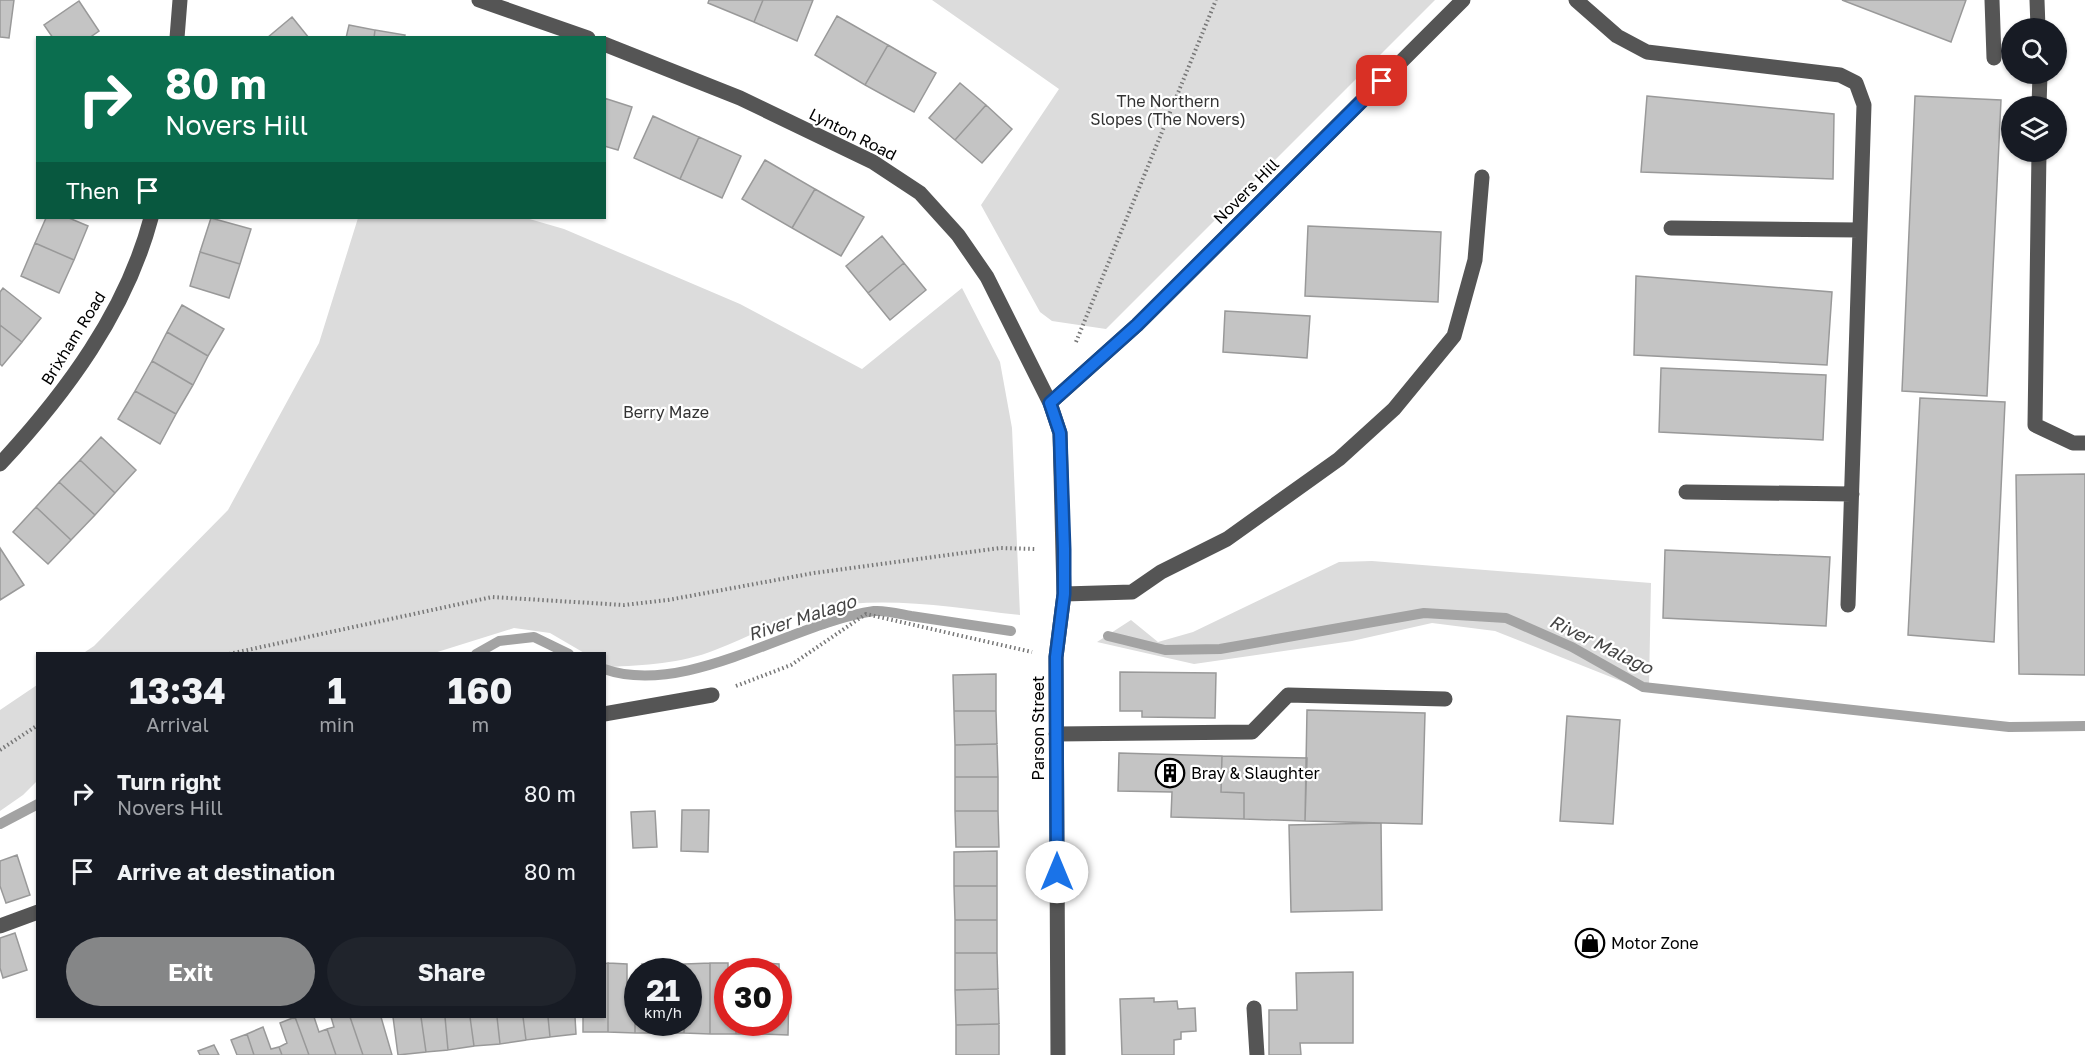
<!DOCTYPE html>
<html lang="en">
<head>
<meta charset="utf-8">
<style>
	body { margin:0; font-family:"Golos Text",sans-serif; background:#20242c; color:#f1f3f6; height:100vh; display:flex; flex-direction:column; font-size:22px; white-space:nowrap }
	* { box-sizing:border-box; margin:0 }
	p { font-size:20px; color:#9ea1a6 }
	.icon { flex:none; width:33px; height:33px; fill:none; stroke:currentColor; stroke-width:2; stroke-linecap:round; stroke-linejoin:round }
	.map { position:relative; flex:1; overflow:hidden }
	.panel { position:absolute; left:36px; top:652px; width:570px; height:366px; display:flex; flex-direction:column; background:#171b24; border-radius:0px; box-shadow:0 2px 4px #0004 }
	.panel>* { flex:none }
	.guide { position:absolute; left:36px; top:36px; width:570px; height:183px; border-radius:0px; box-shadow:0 2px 4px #0004; background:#0b6e4f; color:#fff; overflow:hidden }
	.fabs { position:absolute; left:2001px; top:18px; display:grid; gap:12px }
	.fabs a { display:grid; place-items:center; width:66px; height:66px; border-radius:50%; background:#171b24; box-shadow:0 2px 4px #0004; font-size:30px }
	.speed { position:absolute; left:624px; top:958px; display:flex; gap:12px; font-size:30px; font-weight:700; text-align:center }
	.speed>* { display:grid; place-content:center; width:78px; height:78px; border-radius:50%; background:#171b24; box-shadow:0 2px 4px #0004; line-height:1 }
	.speed small { font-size:15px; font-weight:400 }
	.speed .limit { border:9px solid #d22; background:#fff; color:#111 }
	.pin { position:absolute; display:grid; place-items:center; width:51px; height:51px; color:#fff; margin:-26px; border-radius:12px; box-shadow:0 3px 9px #0006 }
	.me { position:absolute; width:66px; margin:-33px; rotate:0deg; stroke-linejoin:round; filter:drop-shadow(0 0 4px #0008) }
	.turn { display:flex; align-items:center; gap:21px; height:126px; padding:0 30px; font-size:27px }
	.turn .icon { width:78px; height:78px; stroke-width:2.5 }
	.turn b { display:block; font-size:42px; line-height:51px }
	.then { display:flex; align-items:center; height:57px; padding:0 30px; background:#0003; gap:12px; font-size:22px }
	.eta { display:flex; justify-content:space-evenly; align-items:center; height:102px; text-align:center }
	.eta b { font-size:36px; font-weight:700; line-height:42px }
	.button { display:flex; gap:12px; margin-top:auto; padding:12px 30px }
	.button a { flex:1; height:69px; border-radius:36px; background:#858687; color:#fff; font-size:24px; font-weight:700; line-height:69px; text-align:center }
	.button a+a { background:#20242c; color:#f1f3f6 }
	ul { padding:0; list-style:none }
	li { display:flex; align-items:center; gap:18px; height:78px; padding:0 30px }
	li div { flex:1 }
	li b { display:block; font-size:22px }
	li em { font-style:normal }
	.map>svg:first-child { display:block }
	.green { fill:#dcdcdc }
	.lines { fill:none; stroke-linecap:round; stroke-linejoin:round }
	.stream { stroke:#a3a3a3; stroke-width:10 }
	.building { fill:#c4c4c4; stroke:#999; stroke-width:1.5 }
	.path { stroke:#777; stroke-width:4; stroke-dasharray:1.5 3; stroke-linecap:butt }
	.minor { stroke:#555; stroke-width:15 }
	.route-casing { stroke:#114b97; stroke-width:15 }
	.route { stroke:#1a73e8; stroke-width:10 }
	.labels { text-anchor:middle; stroke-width:4.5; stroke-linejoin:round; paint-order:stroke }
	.park-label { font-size:16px; fill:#333; stroke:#fff }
	.street-label { font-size:16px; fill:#000; stroke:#fff }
	.poi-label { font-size:16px; fill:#000; stroke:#fff; text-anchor:start }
	.water-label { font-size:18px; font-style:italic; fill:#444; stroke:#fff }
</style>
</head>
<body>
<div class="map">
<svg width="2085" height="1055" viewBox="0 0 2085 1055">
	<rect width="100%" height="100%" fill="#fff"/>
	<path class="green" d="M 932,0 L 1435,0 L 1106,329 L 1052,321 L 1040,312 L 981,205 L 1059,89 Z
		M 358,218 L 526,218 L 564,229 L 740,304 L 862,369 L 962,288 L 1000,362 L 1012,428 L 1020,615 C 955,608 886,595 821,608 C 783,616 751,637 715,650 C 680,664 645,665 608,667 L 605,665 L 604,654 L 586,654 L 550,633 L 514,628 L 431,654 L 82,654 L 94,646 L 228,510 L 319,343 Z
		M 1372,561 L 1651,583 L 1649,685 L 1626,683 L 1495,631 L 1432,623 L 1352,641 L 1194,664 L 1097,642 L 1131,620 L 1158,642 L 1193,632 L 1339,562 Z
		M 37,685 L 37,781 L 23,795 L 0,811 L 0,710 Z"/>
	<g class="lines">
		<path class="stream" d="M 1108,636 L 1165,650 L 1220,649 L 1424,613 L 1506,618 L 1572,647 L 1643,687 L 2009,727 L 2085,726
			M 476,654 L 499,641 L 534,637 L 569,654
			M 604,669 C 686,698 794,622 874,611 C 886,610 900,614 911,616 C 944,621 977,626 1011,631
			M 0,824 L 38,804"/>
	</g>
	<path class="building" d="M 0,0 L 14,0 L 9,38 L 0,37 Z
		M 709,0 L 763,0 L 754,22 L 708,3 Z
		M 763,0 L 813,0 L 797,41 L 754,22 Z
		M 1842,0 L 1966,0 L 1951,42 Z
		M 79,1 L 99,31 L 89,38 L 53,38 L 44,25 Z
		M 837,16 L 888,45 L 865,85 L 815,55 Z
		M 292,17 L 309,38 L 267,38 Z
		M 349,25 L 375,30 L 374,38 L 346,38 Z
		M 375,30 L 405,35 L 404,38 L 374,38 Z
		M 888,45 L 936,73 L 914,112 L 865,85 Z
		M 960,83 L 986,105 L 955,140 L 929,118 Z
		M 1647,96 L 1834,114 L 1833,179 L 1641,172 Z
		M 1915,96 L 2001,100 L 1987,396 L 1902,391 Z
		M 604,98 L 632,107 L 618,150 L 604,146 Z
		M 986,105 L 1012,129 L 982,163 L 955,140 Z
		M 653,116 L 699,137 L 680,179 L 634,158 Z
		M 699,137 L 741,156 L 722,198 L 680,179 Z
		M 765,160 L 815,189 L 792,228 L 742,199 Z
		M 815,189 L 864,217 L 841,256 L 792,228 Z
		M 46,218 L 69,218 L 88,226 L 74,260 L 35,243 Z
		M 211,218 L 251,229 L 240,264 L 200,252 Z
		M 1308,226 L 1441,232 L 1438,302 L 1305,296 Z
		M 882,236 L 904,263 L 868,293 L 846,266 Z
		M 35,243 L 74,260 L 59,293 L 21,276 Z
		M 200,252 L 240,264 L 229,298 L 190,286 Z
		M 904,263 L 926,290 L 890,320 L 868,293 Z
		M 1636,276 L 1832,292 L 1827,365 L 1634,355 Z
		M 3,288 L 41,318 L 22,342 L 0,325 L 0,292 Z
		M 182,305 L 224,329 L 208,356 L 167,332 Z
		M 1225,311 L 1310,316 L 1307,358 L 1223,352 Z
		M 0,325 L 22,342 L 2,366 L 0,364 Z
		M 167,332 L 208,356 L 193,385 L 152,361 Z
		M 152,361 L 193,385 L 176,414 L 135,391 Z
		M 1661,368 L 1826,375 L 1823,440 L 1659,432 Z
		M 135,391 L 176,414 L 160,444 L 118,419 Z
		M 1920,398 L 2005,402 L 1994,642 L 1908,635 Z
		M 101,437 L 136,470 L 115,493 L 80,460 Z
		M 80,460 L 115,493 L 95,515 L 59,482 Z
		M 2085,474 L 2085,675 L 2019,674 L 2016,475 Z
		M 59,482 L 95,515 L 71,540 L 36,507 Z
		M 36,507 L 71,540 L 48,564 L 13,532 Z
		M 0,548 L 24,585 L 0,600 Z
		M 1665,550 L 1830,557 L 1826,626 L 1663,618 Z
		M 1120,672 L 1216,673 L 1215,718 L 1142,717 L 1142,711 L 1120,711 Z
		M 996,674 L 996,711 L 954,711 L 953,675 Z
		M 1307,710 L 1425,713 L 1422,824 L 1305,821 Z
		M 954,711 L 996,711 L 997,744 L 955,745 Z
		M 1567,716 L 1620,720 L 1613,824 L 1560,821 Z
		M 997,744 L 998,777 L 955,777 L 955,745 Z
		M 1119,753 L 1222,756 L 1221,792 L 1244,793 L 1244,819 L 1171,817 L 1172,792 L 1118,791 Z
		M 1222,756 L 1307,758 L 1305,821 L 1244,819 L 1244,793 L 1221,792 Z
		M 955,777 L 998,777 L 998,811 L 955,811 Z
		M 682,810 L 709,810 L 708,852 L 681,851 Z
		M 655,811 L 657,847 L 633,848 L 631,812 Z
		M 955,811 L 998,811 L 999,847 L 956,847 Z
		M 1381,823 L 1382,910 L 1291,912 L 1289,825 Z
		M 997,851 L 997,886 L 954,886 L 954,852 Z
		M 17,855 L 30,895 L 6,903 L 0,886 L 0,861 Z
		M 954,886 L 997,886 L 997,920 L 955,920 Z
		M 955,920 L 997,920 L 997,953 L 955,953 Z
		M 15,933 L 27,970 L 3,978 L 0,968 L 0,938 Z
		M 955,953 L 997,953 L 998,989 L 955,990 Z
		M 608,963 L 627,964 L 627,986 L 635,986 L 635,1033 L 608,1032 Z
		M 608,963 L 608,1032 L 583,1032 L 583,1017 L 604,1017 L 604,964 Z
		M 710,963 L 710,1034 L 684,1033 L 684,1023 L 688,1023 L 688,972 L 685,972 L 685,964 Z
		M 710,963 L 728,963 L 728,1023 L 736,1023 L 736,1034 L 710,1034 Z
		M 746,963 L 763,963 L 763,972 L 746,972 Z
		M 763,963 L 779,964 L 780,985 L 789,986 L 788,1035 L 762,1034 L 762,1023 L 778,1023 L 778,972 L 763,972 Z
		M 642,964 L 660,964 L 660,972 L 643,972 Z
		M 660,964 L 685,964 L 685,972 L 660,972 Z
		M 1353,972 L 1353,1043 L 1300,1043 L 1301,1055 L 1269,1055 L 1269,1010 L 1297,1010 L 1296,973 Z
		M 635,986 L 638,986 L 638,1023 L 660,1023 L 660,1033 L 635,1033 Z
		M 998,989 L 999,1024 L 956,1025 L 955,990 Z
		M 1154,998 L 1154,1002 L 1177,1001 L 1178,1009 L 1195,1008 L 1196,1031 L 1181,1032 L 1181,1039 L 1174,1040 L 1174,1055 L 1122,1055 L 1120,999 Z
		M 295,1017 L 314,1017 L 319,1032 L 327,1029 L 336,1055 L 309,1055 Z
		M 295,1017 L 309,1055 L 282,1055 L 279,1047 L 287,1043 L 280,1023 Z
		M 331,1017 L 350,1017 L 363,1055 L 336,1055 L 327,1029 L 334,1027 Z
		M 350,1017 L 381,1017 L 392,1055 L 363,1055 Z
		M 393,1017 L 421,1017 L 426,1052 L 398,1055 Z
		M 421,1017 L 445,1017 L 448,1050 L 426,1052 Z
		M 445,1017 L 470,1017 L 474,1046 L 448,1050 Z
		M 470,1017 L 497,1017 L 500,1044 L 474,1046 Z
		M 497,1017 L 523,1017 L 526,1040 L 500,1044 Z
		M 523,1017 L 548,1017 L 550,1037 L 526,1040 Z
		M 548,1017 L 575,1017 L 576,1034 L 550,1037 Z
		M 660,1023 L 684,1023 L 684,1033 L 660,1033 Z
		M 736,1023 L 762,1023 L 762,1034 L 736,1034 Z
		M 999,1024 L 999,1055 L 956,1055 L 956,1025 Z
		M 263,1027 L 271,1049 L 279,1047 L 282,1055 L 254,1055 L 247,1034 Z
		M 247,1034 L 254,1055 L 237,1055 L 231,1040 Z
		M 214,1045 L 219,1055 L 200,1055 L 198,1051 Z"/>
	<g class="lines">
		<path class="path" d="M 1076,342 L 1216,0
			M 229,654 L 492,597 L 624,605 L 668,600 L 814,573 L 1000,548 L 1036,549
			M 736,686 L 791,665 L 866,614 L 1032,652
			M 0,750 L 38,725"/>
		<path class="minor" d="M 479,0 L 588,38
			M 1576,0 L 1617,36 L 1647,52 L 1840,75 L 1856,83 L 1864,105 L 1848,605
			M 1992,0 L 1994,58
			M 2037,0 L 2038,28
			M 177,38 L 180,0
			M 604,44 L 740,98 L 873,162 L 920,193 L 958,235 L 987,277 L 1050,403 L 1060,433 L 1064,594 L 1056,657 L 1058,1055
			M 2039,106 L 2040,74
			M 2039,152 L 2035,425 L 2073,443 L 2085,443
			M 1671,228 L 1860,230
			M 1050,403 L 1137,325 L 1463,0
			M 0,464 C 66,393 126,312 151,218
			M 1686,492 L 1852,494
			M 1064,594 L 1132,592 L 1161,572 L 1227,539 L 1339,459 L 1394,409 L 1454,336 L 1475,260 L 1482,177
			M 604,714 L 712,695
			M 1056,734 L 1252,732 L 1288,695 L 1445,699
			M 0,926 L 38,912
			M 1254,1008 L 1257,1055"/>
	</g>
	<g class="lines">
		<g class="route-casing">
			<path id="route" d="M 1057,872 L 1056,657 L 1064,594 L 1064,549 L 1060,433 L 1050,403 L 1137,325 L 1382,81"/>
		</g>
		<use href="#route" class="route"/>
	</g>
	<defs>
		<g id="building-ring" transform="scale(1.5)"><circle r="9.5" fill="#fff" stroke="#000" stroke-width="1.5"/><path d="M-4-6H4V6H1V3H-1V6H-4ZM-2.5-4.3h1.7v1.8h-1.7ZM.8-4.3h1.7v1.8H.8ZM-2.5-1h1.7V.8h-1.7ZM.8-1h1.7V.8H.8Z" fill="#000"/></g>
		<g id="shop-ring" transform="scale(1.5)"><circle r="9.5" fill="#fff" stroke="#000" stroke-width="1.5"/><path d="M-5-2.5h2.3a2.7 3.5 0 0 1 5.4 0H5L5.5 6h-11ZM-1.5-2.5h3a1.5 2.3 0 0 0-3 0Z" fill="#000"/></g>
	</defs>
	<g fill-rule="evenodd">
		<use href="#building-ring" x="1170" y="773"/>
		<use href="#shop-ring" x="1590" y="943"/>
	</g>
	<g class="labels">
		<g class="park-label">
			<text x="1168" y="107">The Northern<tspan x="1168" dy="18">Slopes (The Novers)</tspan></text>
			<text x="666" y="418">Berry Maze</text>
		</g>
		<g class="street-label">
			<text transform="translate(853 134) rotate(27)" y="6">Lynton Road</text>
			<text transform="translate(1246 191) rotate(-45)" y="6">Novers Hill</text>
			<text transform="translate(73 338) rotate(-58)" y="6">Brixham Road</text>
			<text transform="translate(1038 728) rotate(-90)" y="6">Parson Street</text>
		</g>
		<g class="poi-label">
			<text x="1191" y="779">Bray &amp; Slaughter</text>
			<text x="1611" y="949">Motor Zone</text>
		</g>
		<g class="water-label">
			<text transform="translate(802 618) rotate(-18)" y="6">River Malago</text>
			<text transform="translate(1601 645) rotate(26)" y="6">River Malago</text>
		</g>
	</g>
</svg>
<div class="fabs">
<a><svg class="icon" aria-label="search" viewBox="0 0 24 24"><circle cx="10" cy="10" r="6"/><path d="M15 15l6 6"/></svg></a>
<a><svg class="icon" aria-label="layers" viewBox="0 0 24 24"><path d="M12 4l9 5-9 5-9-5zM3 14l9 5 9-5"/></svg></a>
</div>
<div class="speed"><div>21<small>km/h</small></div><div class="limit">30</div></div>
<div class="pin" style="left:1382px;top:81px;background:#d93025"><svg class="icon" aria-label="arrive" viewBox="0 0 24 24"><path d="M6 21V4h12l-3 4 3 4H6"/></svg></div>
<svg class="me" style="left:1057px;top:872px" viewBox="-20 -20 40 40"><circle r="19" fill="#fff"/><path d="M0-13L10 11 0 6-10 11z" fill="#1a73e8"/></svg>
<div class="guide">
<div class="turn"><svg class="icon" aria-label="right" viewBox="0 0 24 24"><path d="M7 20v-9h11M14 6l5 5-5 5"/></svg><div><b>80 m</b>Novers Hill</div></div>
<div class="then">Then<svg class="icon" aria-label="arrive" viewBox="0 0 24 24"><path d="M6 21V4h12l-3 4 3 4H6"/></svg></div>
</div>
<section class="panel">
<div class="eta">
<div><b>13:34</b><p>Arrival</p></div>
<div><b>1</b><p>min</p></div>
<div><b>160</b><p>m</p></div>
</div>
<ul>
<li><svg class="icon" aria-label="right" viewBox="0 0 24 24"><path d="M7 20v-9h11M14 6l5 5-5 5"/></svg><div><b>Turn right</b><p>Novers Hill</p></div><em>80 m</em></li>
<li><svg class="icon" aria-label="arrive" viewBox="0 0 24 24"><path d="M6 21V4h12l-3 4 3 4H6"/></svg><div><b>Arrive at destination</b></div><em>80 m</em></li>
</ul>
<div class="button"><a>Exit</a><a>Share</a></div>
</section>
</div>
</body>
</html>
